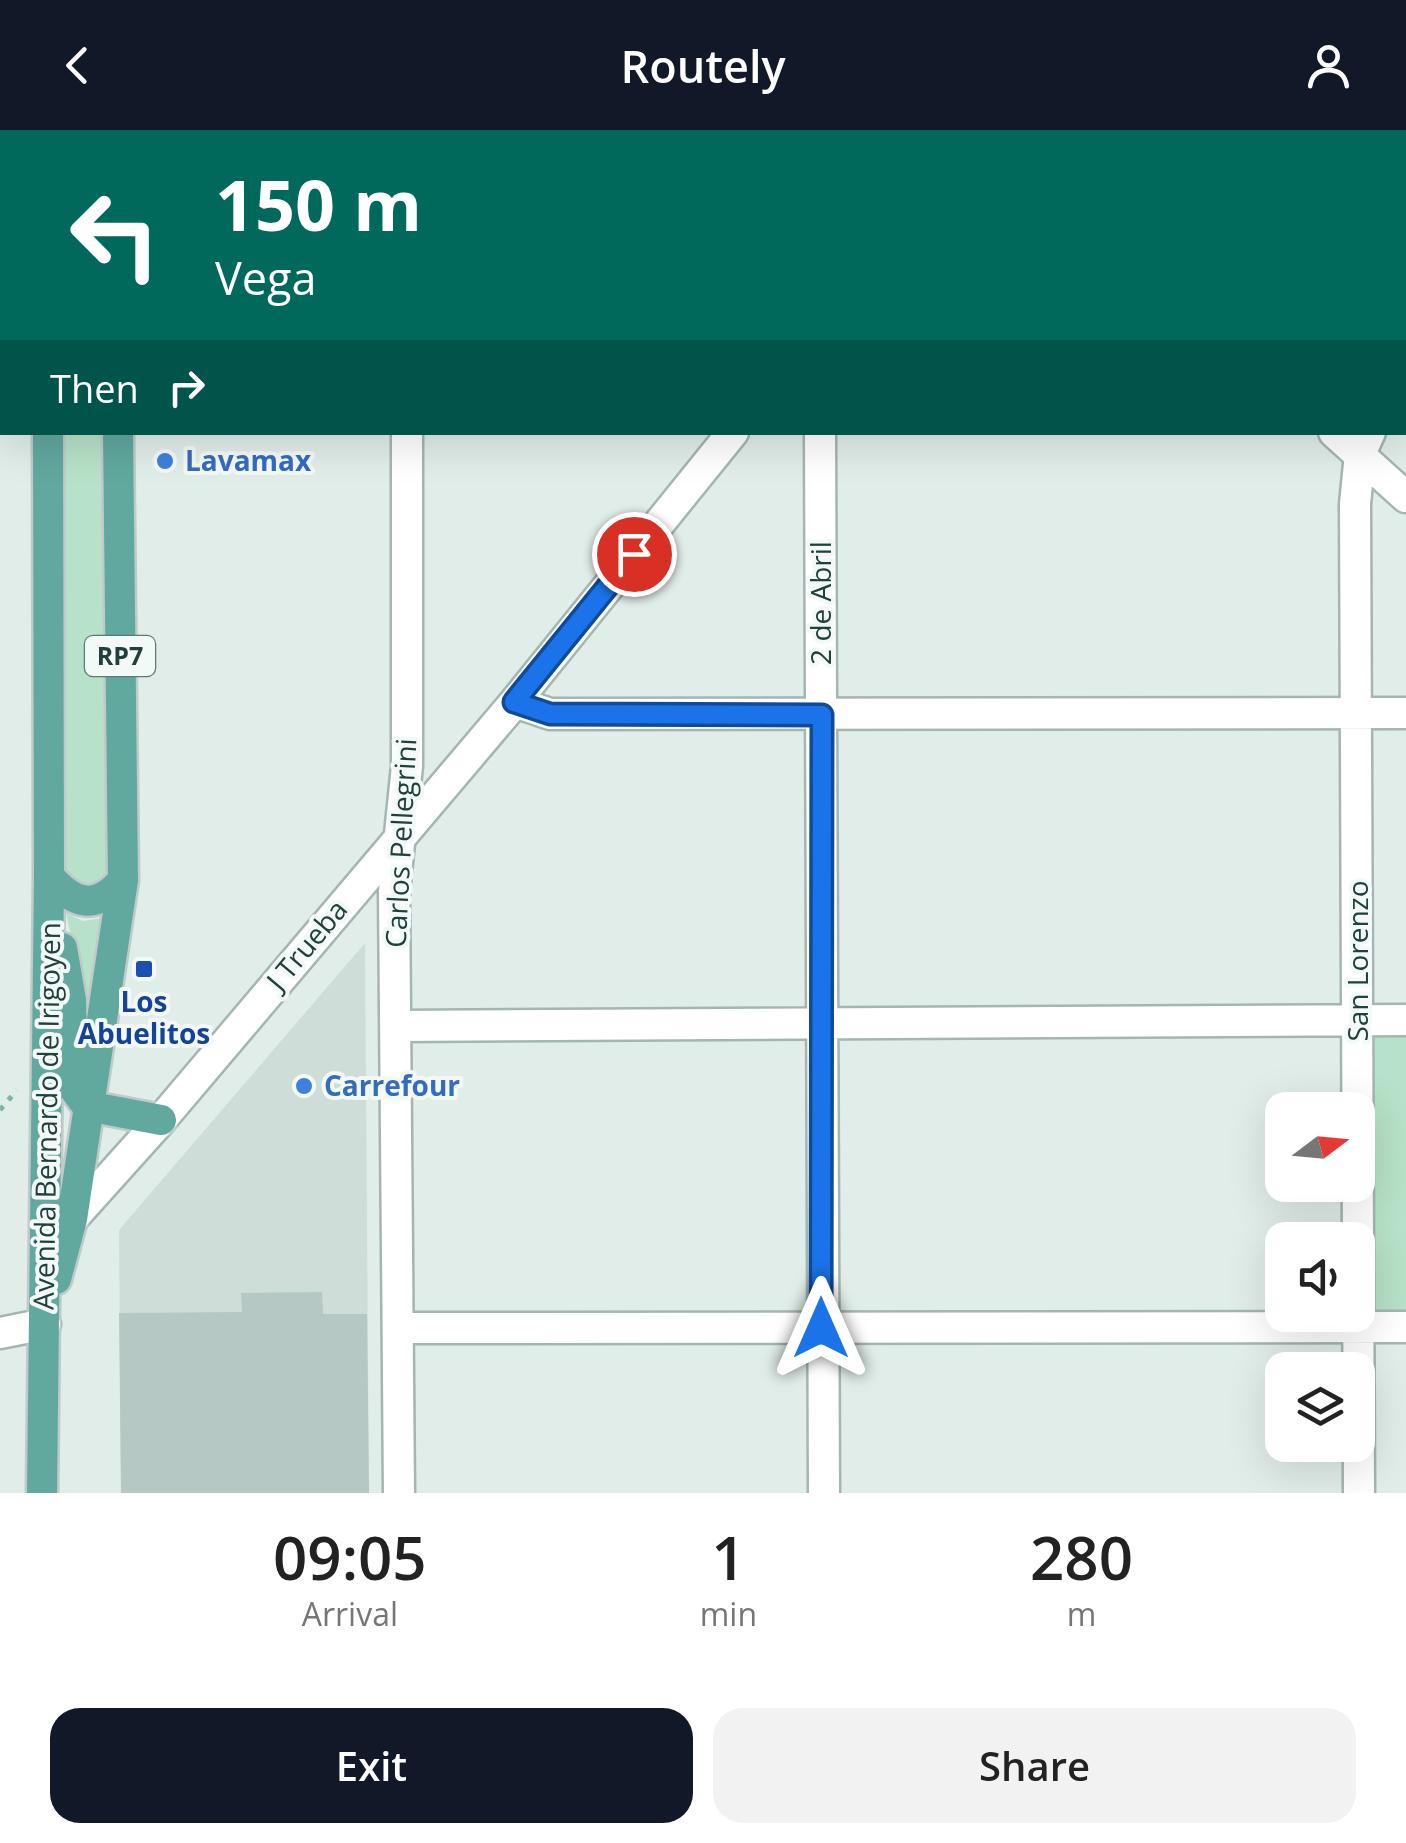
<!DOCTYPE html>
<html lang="en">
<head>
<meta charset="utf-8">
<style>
	body { margin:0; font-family:"Open Sans",sans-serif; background:#f2f2f2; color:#222; height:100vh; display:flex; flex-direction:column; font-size:38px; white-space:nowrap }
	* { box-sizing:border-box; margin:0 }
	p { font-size:32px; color:#767676 }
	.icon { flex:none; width:55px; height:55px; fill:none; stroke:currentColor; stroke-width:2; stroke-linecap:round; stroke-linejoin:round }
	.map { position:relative; height:1363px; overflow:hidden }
	.side { display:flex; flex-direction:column; background:#fff; flex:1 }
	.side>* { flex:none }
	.hud { position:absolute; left:0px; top:0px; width:1408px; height:305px; box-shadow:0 10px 40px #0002; background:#00695c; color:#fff; overflow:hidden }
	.needle { width:65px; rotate:74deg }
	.buttons { position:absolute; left:1265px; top:962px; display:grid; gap:20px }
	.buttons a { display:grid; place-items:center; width:110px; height:110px; border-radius:20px; background:#fff; box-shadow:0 10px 40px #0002; font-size:50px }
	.pin { position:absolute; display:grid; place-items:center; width:85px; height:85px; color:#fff; margin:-42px; border:5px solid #fff; border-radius:50%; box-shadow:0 2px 10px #0007 }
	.me { position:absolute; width:110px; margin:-55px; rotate:0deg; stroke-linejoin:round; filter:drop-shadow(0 0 8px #0008) }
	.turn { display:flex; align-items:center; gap:35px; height:210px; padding:0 50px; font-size:45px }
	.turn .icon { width:130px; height:130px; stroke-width:2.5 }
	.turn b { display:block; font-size:70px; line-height:85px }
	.then { display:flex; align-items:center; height:95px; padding:0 50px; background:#0003; gap:20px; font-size:38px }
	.eta { display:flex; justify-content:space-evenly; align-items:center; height:170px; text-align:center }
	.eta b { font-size:60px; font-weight:600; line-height:70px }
	.primary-button { display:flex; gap:20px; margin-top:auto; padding:20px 50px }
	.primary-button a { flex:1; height:115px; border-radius:30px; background:#111827; color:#fff; font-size:40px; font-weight:600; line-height:115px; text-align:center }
	.primary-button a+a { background:#f2f2f2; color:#222 }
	header { display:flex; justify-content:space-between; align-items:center; height:130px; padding:0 50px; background:#111827; color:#fff; font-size:45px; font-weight:600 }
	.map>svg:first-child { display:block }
	.built { fill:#cfddd9 }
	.green { fill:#b7e1c8 }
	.building { fill:#b6c8c3 }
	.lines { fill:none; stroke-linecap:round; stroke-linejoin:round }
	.minor-casing { stroke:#a3b6b2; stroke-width:35 }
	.major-casing { stroke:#c0cac8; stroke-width:35 }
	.path { stroke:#7eb4ab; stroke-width:5; stroke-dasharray:5 8; stroke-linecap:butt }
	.minor { stroke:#fff; stroke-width:30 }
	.major { stroke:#61a89f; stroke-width:30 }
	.route-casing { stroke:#114b97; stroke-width:25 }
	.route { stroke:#1a73e8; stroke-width:18 }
	.shop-dot { fill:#3f7fe0; stroke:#f2f9f7; stroke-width:4 }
	.transit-dot { fill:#1a4fb4; stroke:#f2f9f7; stroke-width:4 }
	.labels { text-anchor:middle; stroke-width:8; stroke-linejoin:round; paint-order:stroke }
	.shield { fill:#f2f9f7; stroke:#5e7874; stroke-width:2.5 }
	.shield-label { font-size:25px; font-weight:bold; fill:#1f403c }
	.shop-label { font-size:28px; font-weight:bold; fill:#366cbe; stroke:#f2f9f7; text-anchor:start }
	.street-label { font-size:28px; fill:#1f403c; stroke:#f2f9f7 }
	.transit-label { font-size:28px; font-weight:bold; fill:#164399; stroke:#f2f9f7 }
</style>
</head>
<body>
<header><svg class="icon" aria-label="back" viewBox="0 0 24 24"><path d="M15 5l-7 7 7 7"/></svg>Routely<svg class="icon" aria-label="person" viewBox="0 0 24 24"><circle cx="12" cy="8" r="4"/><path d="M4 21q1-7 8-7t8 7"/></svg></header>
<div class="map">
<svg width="1406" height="1363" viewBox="0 0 1406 1363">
	<rect width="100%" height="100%" fill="#e1ede9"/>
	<path class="built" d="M 365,813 L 369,1363 L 121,1363 L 119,1100 Z"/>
	<path class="green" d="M 48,303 L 118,303 L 112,762 L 49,746 Z
		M 66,783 L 83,791 L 103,788 L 97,844 L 87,878 Z
		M 1358,890 L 1406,890 L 1406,1197 L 1358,1197 Z"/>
	<path class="building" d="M 322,1162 L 323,1184 L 367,1184 L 369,1363 L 121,1363 L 119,1183 L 242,1182 L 241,1163 Z"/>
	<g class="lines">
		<g class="minor-casing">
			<path id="minor" d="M 406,0 L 406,2
				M 818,0 L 818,2
				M 1013,0 L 1015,2
				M 982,2 L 984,0
				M 1405,256 L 1406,255
				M 820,302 L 824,1363
				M 1334,302 L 1406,367
				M 515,572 L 550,584 L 1406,583
				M 397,896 L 1406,890
				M 72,1089 L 161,990 L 515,572 L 733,302
				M 398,1198 L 1406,1197
				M 0,1203 L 45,1194
				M 399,1363 L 394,762 L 407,636 L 407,302
				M 1359,1363 L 1355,374 L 1360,324 L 1370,302"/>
		</g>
		<g class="major-casing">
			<path id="major" d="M 46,0 L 46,2
				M 115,0 L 115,2
				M 49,746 C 74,775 96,781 123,750
				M 62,818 L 71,870 L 73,957 L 87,976 L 161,990
				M 56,1149 L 72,1089 L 123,750 L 118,302
				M 42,1363 L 49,746 L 48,302"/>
		</g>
		<path class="path" d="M 0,980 L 17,960"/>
		<use href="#minor" class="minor"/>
		<use href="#major" class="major"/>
	</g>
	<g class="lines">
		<g class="route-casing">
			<path id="route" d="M 634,424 L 514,572 L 550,584 L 822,585 L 821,1198"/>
		</g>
		<use href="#route" class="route"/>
	</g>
	<g class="shop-dot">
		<circle cx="165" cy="331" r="10"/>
		<circle cx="304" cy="956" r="10"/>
	</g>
	<rect class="transit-dot" x="134" y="829" width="20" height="20" rx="5"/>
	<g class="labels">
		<rect class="shield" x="85" y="506" width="70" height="40" rx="8"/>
		<g class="shield-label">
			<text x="120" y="535">RP7</text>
		</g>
		<g class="shop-label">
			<text x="185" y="341">Lavamax</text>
			<text x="324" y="966">Carrefour</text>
		</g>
		<g class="street-label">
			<text transform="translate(821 473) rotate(-90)" y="10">2 de Abril</text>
			<text transform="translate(401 713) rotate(-87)" y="10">Carlos Pellegrini</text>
			<text transform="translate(307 815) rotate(-50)" y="10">J Trueba</text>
			<text transform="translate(1358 831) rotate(-90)" y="10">San Lorenzo</text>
			<text transform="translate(47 986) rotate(-89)" y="10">Avenida Bernardo de Irigoyen</text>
		</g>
		<g class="transit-label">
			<text x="144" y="882">Los<tspan x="144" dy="32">Abuelitos</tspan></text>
		</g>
	</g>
</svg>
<div class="buttons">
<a><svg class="needle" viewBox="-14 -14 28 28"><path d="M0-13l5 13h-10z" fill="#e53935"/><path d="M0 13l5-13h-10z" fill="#767676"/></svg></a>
<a><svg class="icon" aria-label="sound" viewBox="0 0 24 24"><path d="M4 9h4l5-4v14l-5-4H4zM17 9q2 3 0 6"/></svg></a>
<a><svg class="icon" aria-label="layers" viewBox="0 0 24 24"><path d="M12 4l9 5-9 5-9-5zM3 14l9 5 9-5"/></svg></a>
</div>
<div class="pin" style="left:634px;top:424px;background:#d93025"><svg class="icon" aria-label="arrive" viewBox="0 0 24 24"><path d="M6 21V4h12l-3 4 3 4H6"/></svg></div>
<svg class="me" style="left:821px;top:1198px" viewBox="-20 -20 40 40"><path d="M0-17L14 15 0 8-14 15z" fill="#1a73e8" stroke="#fff" stroke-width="4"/></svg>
<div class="hud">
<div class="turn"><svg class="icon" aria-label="left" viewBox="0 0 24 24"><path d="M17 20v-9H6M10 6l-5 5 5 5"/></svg><div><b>150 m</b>Vega</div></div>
<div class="then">Then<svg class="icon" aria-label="right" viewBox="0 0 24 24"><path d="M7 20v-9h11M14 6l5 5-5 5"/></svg></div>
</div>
</div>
<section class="side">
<div class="eta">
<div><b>09:05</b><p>Arrival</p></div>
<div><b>1</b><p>min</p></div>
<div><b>280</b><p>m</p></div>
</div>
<div class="primary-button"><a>Exit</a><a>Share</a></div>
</section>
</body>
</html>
